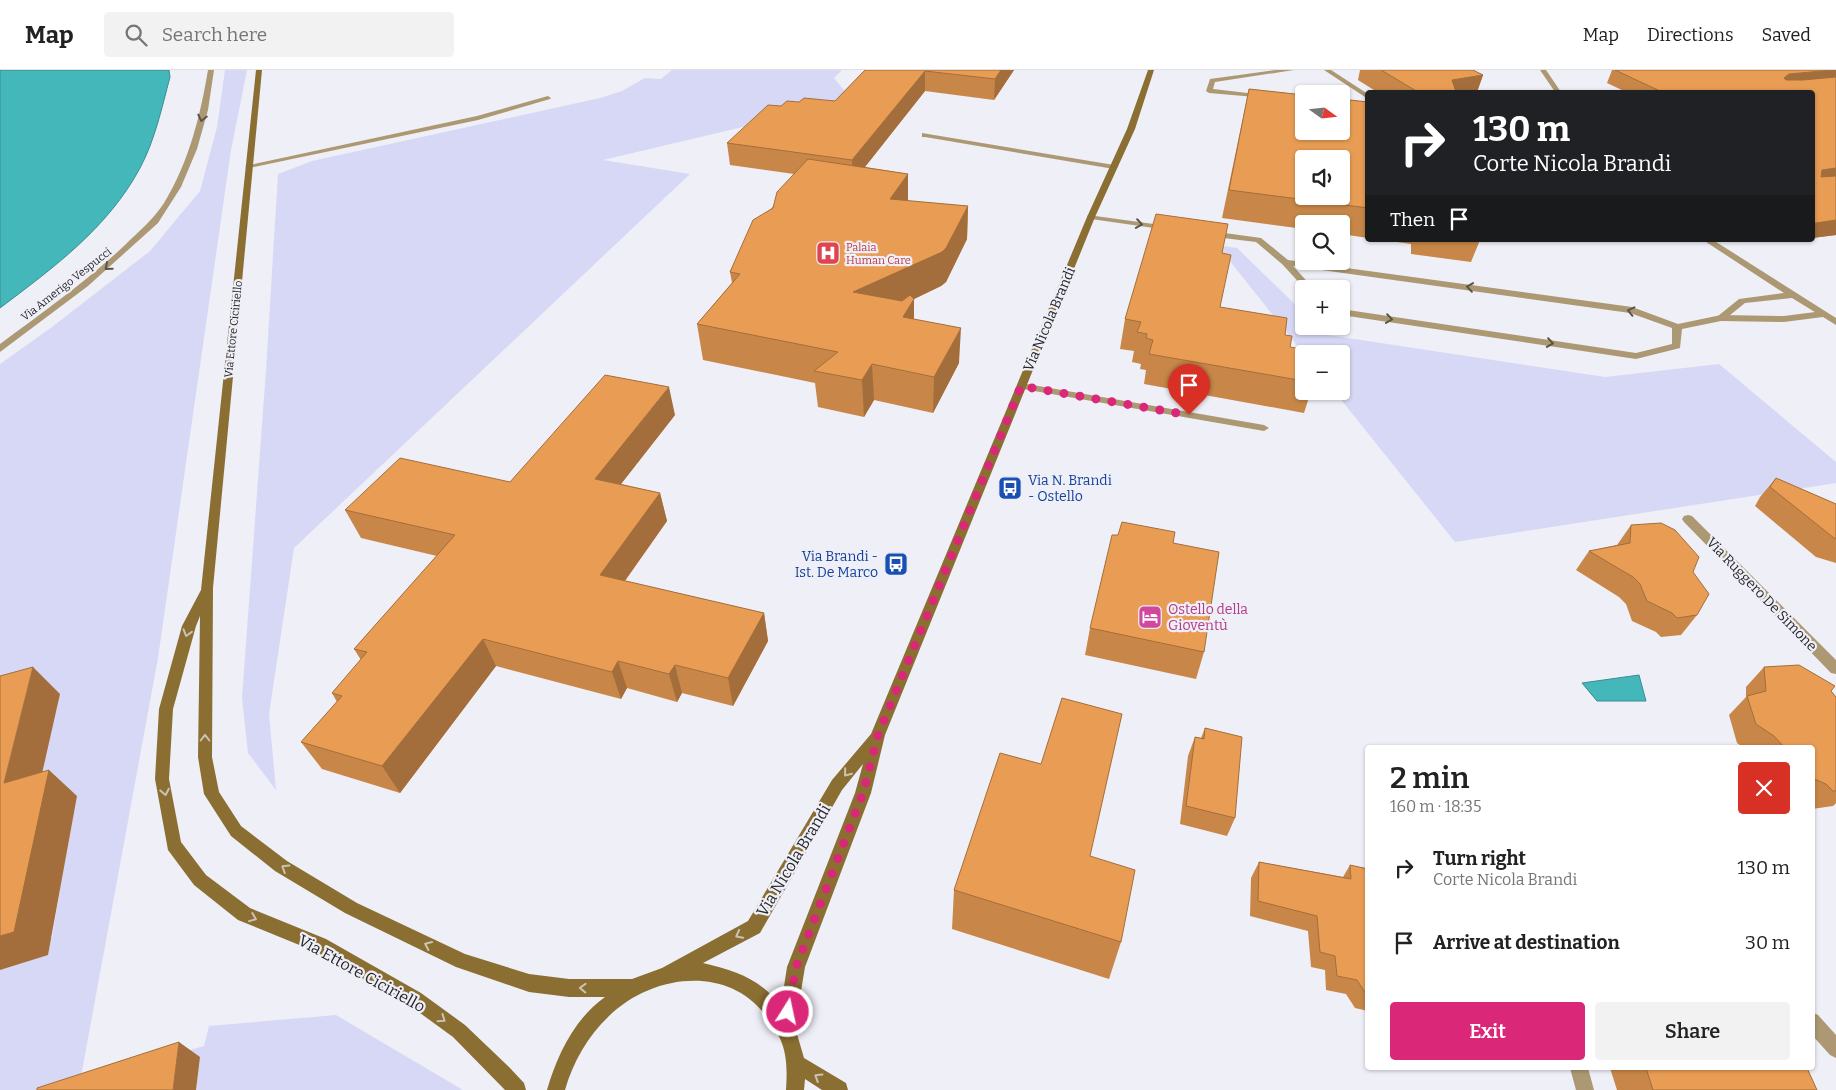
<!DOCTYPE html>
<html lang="en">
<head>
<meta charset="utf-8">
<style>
	body { margin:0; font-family:Bitter,serif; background:#f2f2f2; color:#222; height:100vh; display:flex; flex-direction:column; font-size:19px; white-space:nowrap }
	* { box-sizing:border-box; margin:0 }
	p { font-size:16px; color:#767676 }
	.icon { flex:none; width:28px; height:28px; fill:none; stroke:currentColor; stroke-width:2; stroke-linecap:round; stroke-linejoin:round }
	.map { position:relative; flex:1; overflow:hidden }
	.side { position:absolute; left:1365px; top:675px; width:450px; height:325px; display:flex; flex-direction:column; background:#fff; border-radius:5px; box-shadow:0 1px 4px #0004 }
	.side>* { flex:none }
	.top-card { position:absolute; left:1365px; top:20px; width:450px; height:152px; border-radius:5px; box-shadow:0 1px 4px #0004; background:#202124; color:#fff; overflow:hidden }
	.needle { width:32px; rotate:105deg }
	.buttons { position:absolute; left:1295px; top:15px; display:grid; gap:10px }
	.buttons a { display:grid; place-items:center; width:55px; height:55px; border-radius:5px; background:#fff; box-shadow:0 1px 4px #0004; font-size:25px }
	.pin { position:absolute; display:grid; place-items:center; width:42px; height:42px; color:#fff; margin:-51px -21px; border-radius:50% 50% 50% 0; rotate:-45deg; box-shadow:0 0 5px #0007 }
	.pin .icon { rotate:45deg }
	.me { position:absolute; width:55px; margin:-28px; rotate:10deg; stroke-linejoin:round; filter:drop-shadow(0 0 4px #0008) }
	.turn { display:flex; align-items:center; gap:18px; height:105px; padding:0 25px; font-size:22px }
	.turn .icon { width:65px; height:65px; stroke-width:2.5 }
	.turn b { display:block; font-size:35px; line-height:42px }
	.then { display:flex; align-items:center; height:48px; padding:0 25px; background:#0003; gap:10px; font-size:19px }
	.round { display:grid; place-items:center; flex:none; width:52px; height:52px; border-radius:5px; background:#f2f2f2 }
	.head { display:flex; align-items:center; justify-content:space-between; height:85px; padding:0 25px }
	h1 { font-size:30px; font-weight:600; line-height:38px }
	.action { display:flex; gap:10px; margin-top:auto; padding:10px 25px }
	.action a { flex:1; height:58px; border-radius:5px; background:#db2777; color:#fff; font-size:20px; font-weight:600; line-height:58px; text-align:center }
	.action a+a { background:#f2f2f2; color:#222 }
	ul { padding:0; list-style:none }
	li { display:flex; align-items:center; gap:15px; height:75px; padding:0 25px }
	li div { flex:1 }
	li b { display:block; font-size:19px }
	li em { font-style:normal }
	header { display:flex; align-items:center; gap:30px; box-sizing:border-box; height:70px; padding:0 25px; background:#fff; border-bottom:1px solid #e0e0e0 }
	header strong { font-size:24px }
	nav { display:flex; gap:28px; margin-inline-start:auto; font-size:18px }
	.search { width:350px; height:45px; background:#f2f2f2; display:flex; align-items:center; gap:12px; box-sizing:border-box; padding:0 18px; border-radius:5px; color:#767676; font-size:19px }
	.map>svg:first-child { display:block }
	.green { fill:#d7d8f5 }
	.water { fill:#44b7bb; stroke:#3b8c90 }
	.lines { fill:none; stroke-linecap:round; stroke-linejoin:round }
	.lane { fill:#ac9973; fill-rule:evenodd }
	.street { fill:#ac9973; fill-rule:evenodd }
	.secondary { fill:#8b6f32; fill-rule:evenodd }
	.wall { fill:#c88748 }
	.shaded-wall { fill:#a36e3b }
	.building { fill:#e99d54; stroke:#a36e3b; fill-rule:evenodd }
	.oneway { stroke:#5c5547 }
	.oneway2 { stroke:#ccc2b3 }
	.route { stroke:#db2777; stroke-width:9; stroke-dasharray:0 16.2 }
	.labels { text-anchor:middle; stroke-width:4.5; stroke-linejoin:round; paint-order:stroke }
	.far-health-label { font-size:11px; fill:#be3a42; stroke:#efeff8; text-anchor:start }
	.far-street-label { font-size:11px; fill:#27272a; stroke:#efeff8 }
	.street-label { font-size:14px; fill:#27272a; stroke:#efeff8 }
	.transit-label { font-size:14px; fill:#164399; stroke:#efeff8; text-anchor:start }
	.hotel-label { font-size:14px; fill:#b23c85; stroke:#efeff8; text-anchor:start }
	.near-street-label { font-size:16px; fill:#27272a; stroke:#efeff8 }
</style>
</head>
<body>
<header>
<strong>Map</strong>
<div class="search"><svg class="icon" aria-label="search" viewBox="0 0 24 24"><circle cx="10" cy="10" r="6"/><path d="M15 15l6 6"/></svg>Search here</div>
<nav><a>Map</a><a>Directions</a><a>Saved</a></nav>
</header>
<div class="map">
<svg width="1836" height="1020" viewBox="0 0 1836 1020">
	<rect width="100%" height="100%" fill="#efeff8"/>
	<path class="green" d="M 225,0 L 247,0 L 231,80 L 158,588 L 80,1012 L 204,976 L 209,956 L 336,945 L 463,1020 L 196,1020 L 199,987 L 99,1020 L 0,1020 L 0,885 L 52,868 L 60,819 L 0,640 L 0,294 L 52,257 L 150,181 L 200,121 L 217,57 Z
		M 672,0 L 842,0 L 834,8 L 853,31 L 603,90 L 690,104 L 294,478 L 269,644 L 276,720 L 248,683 L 242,628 L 266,300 L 278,104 L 312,91 L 600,28 L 622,21 L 645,8 L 661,9 Z
		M 1217,175 L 1237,178 L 1304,243 L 1304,256 L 1307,256 L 1308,262 L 1605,307 L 1719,294 L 1836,392 L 1836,413 L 1455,472 L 1334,321 L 1341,321 L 1341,284 L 1304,284 Z"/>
	<path class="water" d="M 0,0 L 169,0 L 170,7 C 162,37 155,70 140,98 C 108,158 53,198 0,238 Z
		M 1639,605 L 1646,631 L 1597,631 L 1582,613 Z"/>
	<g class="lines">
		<path class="lane" d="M 1276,0 L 1294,0 L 1215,12 L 1213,19 L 1265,25 L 1268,27 L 1267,28 L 1209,23 L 1206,21 L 1210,9 Z
			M 1324,0 L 1331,0 L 1368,24 L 1368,29 Z
			M 548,26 L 551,28 L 550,29 L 478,50 L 249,98 L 245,96 L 477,46 Z
			M 922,63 L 1114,95 L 1118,97 L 1114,99 L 925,67 L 922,67 Z
			M 1088,145 L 1168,156 L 1172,158 L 1168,160 L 1091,149 L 1087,147 Z
			M 1210,161 L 1261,168 L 1288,190 L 1632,237 L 1678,254 L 1721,245 L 1784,246 L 1823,241 L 1828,244 L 1823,247 L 1784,252 L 1721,251 L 1682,259 L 1680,278 L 1636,289 L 1341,245 L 1341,239 L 1636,283 L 1672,274 L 1672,258 L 1630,243 L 1293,196 L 1314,219 L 1305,219 L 1282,194 L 1256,172 L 1207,166 L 1207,162 Z
			M 1688,445 L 1692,446 L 1836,590 L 1836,604 L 1831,603 L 1684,452 L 1682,449 L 1684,446 Z
			M 1812,942 L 1818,945 L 1836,965 L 1836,988 L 1830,985 L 1812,965 Z
			M 1570,998 L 1588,998 L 1594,1020 L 1576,1020 Z"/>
		<path class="street" d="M 208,0 L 214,0 L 208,40 L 197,79 L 181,117 L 158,153 L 88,216 L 0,282 L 0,274 C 43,242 86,212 125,175 C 139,161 153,150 164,133 C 189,92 200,47 208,0 Z
			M 1540,0 L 1546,0 L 1561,22 L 1555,22 Z
			M 1703,170 L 1713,170 L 1836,248 L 1836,255 L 1792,228 L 1745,233 L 1724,250 L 1718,250 L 1718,246 L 1739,229 L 1784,223 Z
			M 1021,313 L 1264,355 L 1269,358 L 1264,361 L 1017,318 L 1017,314 Z"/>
		<path class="secondary" d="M 256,0 L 262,0 L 213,518 L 212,687 L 219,722 L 241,756 L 287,791 L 357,833 L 465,884 L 529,904 L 569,909 L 632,909 L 662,898 L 748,851 L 832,710 L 871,664 L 1087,147 L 1127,59 L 1148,0 L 1154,0 L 1135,59 L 1095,147 L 885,665 L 871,723 L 805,897 L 795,957 L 804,988 L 846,1013 L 848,1020 L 822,1020 L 805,1009 L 804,1020 L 786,1020 C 788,988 786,972 766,946 C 728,894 652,904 609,946 C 588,966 573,992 565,1020 L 547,1020 C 557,985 575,948 605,927 L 569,927 L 529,922 L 456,897 L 345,843 L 275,801 L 231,766 L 204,724 L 198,687 L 200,546 L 196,556 L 173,639 L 169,709 L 181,772 L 206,805 L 250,838 L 326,869 L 421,923 L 465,955 L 509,997 L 524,1013 L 526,1020 L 505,1020 L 453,967 L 409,935 L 314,881 L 238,850 L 194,815 L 168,780 L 155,709 L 159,639 L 182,556 L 201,520 ZM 863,694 L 855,723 L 787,897 L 781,936 C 759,908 736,901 703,893 L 760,863 L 842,720 Z"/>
	</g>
	<path class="wall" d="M 865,0 L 1014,0 L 994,30 L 925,21 L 865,97 L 908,104 L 908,131 L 968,136 L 967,169 L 946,212 L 941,216 L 914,229 L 914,249 L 959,293 L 933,343 L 874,330 L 864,347 L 818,337 L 815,313 L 703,290 L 697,254 L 732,213 L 730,202 L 794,104 L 730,95 L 727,73 L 781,36 L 799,32 L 835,31 Z
		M 1360,0 L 1473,0 L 1483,5 L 1477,22 L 1377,22 L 1358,10 Z
		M 1612,0 L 1836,0 L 1836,165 L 1812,168 L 1812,22 L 1626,22 L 1607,13 Z
		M 1249,19 L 1368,32 L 1368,168 L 1341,164 L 1341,154 L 1304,154 L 1304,159 L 1222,148 Z
		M 1383,170 L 1480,170 L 1471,192 L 1411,184 L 1411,174 Z
		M 1222,183 L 1220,237 L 1285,265 L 1290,277 L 1304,284 L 1304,321 L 1311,321 L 1304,343 L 1144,314 L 1146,300 L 1140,299 L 1141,294 L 1132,292 L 1134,281 L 1120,279 L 1125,249 Z
		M 675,345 L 621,414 L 660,423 L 667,451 L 625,511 L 764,543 L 768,571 L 733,636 L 682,623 L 677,632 L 627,618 L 621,629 L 496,596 L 400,723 L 322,699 L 301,672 L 337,632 L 332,623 L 361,590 L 354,579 L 437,486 L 361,468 L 345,440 L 510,412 Z
		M 1776,408 L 1836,434 L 1836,493 L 1816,487 L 1755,436 L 1760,427 Z
		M 1631,455 L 1693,502 L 1697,545 L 1681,565 L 1661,567 L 1656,562 L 1632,551 L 1626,534 L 1619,527 L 1576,500 L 1589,481 L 1617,475 Z
		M 1173,473 L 1204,582 L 1196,609 L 1085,585 L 1090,558 Z
		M 1764,597 L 1831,621 L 1836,627 L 1836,733 L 1833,736 L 1812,739 L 1812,678 L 1744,678 L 1737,673 L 1729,645 L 1746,627 L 1746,617 Z
		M 1205,658 L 1235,748 L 1227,766 L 1180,754 L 1188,686 L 1195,667 L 1201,668 Z
		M 1090,786 L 1121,872 L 1109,909 L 952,859 L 954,820 Z
		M 1259,792 L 1343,807 L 1350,795 L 1368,799 L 1368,941 L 1355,938 L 1346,924 L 1326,920 L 1325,900 L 1311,897 L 1308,861 L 1250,846 L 1251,808 Z
		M 1610,998 L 1807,998 L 1817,1020 L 1617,1020 Z"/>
	<path class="shaded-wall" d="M 1001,0 L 1014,0 L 994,30 L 995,9 Z
		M 1836,0 L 1836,13 L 1781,18 L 1784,8 L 1789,4 Z
		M 925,1 L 925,21 L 853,112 L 852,90 Z
		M 1483,5 L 1477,22 L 1448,22 L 1452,10 Z
		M 1836,98 L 1836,112 L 1812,115 L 1822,100 Z
		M 908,104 L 908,136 L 890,129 Z
		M 968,136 L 967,169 L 946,212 L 941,216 L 914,229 L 914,264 L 854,257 L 853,222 Z
		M 1836,150 L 1836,165 L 1812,168 L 1812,158 L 1816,153 Z
		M 961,258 L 959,293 L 933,343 L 934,307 Z
		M 872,294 L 874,330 L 864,347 L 862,310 Z
		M 669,317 L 675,345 L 603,437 L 595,409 Z
		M 660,423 L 667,451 L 609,533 L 600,505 Z
		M 764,543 L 768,571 L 733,636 L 728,608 Z
		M 483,569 L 496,596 L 400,723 L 382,696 Z
		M 618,591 L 627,618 L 621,629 L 612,602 Z
		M 675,595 L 682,623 L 677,632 L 669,604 Z
		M 33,597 L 60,624 L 34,739 L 4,713 Z
		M 49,700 L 77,726 L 48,885 L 0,900 L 0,866 Z
		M 179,972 L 200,987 L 196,1020 L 173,1020 Z"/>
	<path class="building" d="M 865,0 L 1001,0 L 995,9 L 925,1 L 852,90 L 727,73 L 768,35 L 781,36 L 787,31 L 799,32 L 804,28 L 835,31 Z
		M 1381,0 L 1473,0 L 1483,5 L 1452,10 L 1456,22 L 1418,22 Z
		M 1615,0 L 1833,0 L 1789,4 L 1784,8 L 1786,10 L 1803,10 L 1836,7 L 1836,98 L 1822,100 L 1821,107 L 1836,106 L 1836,150 L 1816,153 L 1812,152 L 1812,22 L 1662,22 Z
		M 1249,19 L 1304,25 L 1304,61 L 1341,61 L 1341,29 L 1368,32 L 1368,138 L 1229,120 ZM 1304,89 L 1341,89 L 1341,126 L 1304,126 Z
		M 808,89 L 908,104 L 890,129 L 968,136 L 946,178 L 942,182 L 853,222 L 902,231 L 910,225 L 914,229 L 903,247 L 961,258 L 934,307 L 872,294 L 862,310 L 814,301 L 838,282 L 697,254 L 740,204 L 730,202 L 753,150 L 773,138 L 777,122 Z
		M 1156,144 L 1228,154 L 1222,183 L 1231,185 L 1220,237 L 1287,248 L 1285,265 L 1292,266 L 1290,277 L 1317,282 L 1317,284 L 1304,284 L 1304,311 L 1149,284 L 1153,270 L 1146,268 L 1147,264 L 1137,262 L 1141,252 L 1125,249 Z
		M 605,305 L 669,317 L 595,409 L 660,423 L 600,505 L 764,543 L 728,608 L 675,595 L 669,604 L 618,591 L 612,602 L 483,569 L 382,696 L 301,672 L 342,626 L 332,623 L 367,582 L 354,579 L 455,465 L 345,440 L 400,388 L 510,412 Z
		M 1776,408 L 1836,434 L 1836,468 L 1834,468 L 1770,417 Z
		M 1122,452 L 1175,462 L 1173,473 L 1219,482 L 1204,582 L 1090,558 L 1112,465 L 1118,465 Z
		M 1661,453 L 1675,460 L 1699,487 L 1693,502 L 1709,524 L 1697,545 L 1677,548 L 1672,543 L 1647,531 L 1640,514 L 1633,507 L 1589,481 L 1630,473 L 1631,455 Z
		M 1799,595 L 1835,616 L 1831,621 L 1836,627 L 1836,721 L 1833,721 L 1826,714 L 1812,708 L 1812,678 L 1785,678 L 1774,666 L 1756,654 L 1747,626 L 1766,621 L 1764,597 Z
		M 33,597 L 4,713 L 49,700 L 14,862 L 0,866 L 0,606 Z
		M 1062,628 L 1122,644 L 1090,786 L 1135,800 L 1121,872 L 954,820 L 1000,683 L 1041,694 Z
		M 1205,658 L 1242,667 L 1235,748 L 1186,736 L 1195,667 L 1204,669 Z
		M 1259,792 L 1351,809 L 1350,795 L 1368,799 L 1368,924 L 1366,924 L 1357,910 L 1337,906 L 1335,886 L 1320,882 L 1317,846 L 1258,831 Z
		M 179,972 L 173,1020 L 37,1020 L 37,1018 Z
		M 1646,998 L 1807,998 L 1817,1020 L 1653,1020 Z"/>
	<defs><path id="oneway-chevron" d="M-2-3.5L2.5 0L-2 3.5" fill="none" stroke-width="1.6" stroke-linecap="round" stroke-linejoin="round" transform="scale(1.25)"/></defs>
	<g class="oneway">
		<use href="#oneway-chevron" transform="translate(202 48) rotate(103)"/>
		<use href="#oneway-chevron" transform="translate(1139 154) rotate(8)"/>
		<use href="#oneway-chevron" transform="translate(108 197) rotate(140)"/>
		<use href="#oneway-chevron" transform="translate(1470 217) rotate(-172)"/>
		<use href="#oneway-chevron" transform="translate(1631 241) rotate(-167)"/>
		<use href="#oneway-chevron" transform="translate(1389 249) rotate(8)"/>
		<use href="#oneway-chevron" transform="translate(1550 273) rotate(8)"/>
	</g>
	<g class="oneway2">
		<use href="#oneway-chevron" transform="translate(187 563) rotate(107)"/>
		<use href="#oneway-chevron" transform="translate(205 668) rotate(-90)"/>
		<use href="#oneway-chevron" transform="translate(847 703) rotate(129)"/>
		<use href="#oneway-chevron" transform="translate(165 722) rotate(79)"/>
		<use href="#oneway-chevron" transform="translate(285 798) rotate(-148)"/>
		<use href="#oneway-chevron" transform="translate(253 848) rotate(22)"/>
		<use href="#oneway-chevron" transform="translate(739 865) rotate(152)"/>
		<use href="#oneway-chevron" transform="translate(428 875) rotate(-155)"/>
		<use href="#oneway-chevron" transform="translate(583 918) rotate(-178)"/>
		<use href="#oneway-chevron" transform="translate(442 949) rotate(35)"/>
		<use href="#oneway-chevron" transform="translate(818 1007) rotate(-148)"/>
	</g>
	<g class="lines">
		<path class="route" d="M 788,942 L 796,897 L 863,723 L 878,665 L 1021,316 L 1189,345"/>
	</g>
	<defs>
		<g id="hospital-square" transform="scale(1.25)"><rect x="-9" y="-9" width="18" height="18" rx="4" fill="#e0444e" stroke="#efeff8"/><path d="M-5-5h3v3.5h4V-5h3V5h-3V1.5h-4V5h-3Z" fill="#fff"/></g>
		<g id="bus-square" transform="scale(1.25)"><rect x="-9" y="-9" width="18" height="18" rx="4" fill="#1a4fb4" stroke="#efeff8"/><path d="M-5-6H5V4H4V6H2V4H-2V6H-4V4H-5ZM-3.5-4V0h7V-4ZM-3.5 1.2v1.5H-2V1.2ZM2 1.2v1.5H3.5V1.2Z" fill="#fff"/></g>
		<g id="hotel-square" transform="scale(1.25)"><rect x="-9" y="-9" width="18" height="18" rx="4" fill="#d1479c" stroke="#efeff8"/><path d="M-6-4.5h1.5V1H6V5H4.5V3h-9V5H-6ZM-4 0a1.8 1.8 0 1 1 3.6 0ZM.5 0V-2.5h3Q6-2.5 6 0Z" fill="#fff"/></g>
	</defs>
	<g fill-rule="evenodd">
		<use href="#hospital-square" x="828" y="183"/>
		<use href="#bus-square" x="1010" y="418"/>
		<use href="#bus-square" x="896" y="494"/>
		<use href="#hotel-square" x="1150" y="547"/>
	</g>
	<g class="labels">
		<g class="far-health-label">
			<text x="846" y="181">Palaia<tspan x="846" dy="13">Human Care</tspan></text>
		</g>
		<g class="far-street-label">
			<text transform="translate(66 214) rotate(-38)" y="4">Via Amerigo Vespucci</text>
			<text transform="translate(233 259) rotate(-84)" y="4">Via Ettore Ciciriello</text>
		</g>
		<g class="street-label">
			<text transform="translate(1049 249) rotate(-67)" y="5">Via Nicola Brandi</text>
			<text transform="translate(1762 524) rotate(46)" y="5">Via Ruggero De Simone</text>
		</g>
		<g class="transit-label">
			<text x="1028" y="415">Via N. Brandi<tspan x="1028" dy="16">- Ostello</tspan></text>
			<text x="878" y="491" text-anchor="end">Via Brandi -<tspan x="878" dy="16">Ist. De Marco</tspan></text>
		</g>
		<g class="hotel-label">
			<text x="1168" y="544">Ostello della<tspan x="1168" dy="16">Gioventù</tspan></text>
		</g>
		<g class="near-street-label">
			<text transform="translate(793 790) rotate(-59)" y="6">Via Nicola Brandi</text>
			<text transform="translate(362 903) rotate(29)" y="6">Via Ettore Ciciriello</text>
		</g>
	</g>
</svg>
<div class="buttons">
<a><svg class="needle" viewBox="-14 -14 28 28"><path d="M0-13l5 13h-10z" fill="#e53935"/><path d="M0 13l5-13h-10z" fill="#767676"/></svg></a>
<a><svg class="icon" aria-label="sound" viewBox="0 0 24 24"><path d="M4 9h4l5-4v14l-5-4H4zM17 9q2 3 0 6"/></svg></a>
<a><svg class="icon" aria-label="search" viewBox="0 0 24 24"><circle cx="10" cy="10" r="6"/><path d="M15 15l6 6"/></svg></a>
<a>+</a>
<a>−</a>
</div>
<div class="pin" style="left:1189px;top:345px;background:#d93025"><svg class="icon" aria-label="arrive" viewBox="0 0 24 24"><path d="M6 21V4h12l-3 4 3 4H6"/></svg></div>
<svg class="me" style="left:788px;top:942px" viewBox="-20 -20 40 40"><circle r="17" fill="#db2777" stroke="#fff" stroke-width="3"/><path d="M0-11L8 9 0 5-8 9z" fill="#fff"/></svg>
<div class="top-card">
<div class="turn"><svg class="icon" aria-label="right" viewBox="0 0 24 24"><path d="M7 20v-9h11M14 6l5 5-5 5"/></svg><div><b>130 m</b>Corte Nicola Brandi</div></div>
<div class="then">Then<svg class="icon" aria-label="arrive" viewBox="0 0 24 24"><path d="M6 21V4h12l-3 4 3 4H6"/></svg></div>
</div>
<section class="side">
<div class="head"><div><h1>2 min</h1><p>160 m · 18:35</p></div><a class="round" style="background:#d93025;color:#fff"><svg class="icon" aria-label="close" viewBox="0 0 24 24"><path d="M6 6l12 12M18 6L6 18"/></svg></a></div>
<ul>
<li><svg class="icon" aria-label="right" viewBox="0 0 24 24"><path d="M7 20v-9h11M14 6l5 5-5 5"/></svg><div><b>Turn right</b><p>Corte Nicola Brandi</p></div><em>130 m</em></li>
<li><svg class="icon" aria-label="arrive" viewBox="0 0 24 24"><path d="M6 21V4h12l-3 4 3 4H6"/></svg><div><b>Arrive at destination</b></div><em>30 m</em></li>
</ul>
<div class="action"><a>Exit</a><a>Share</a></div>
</section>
</div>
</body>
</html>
